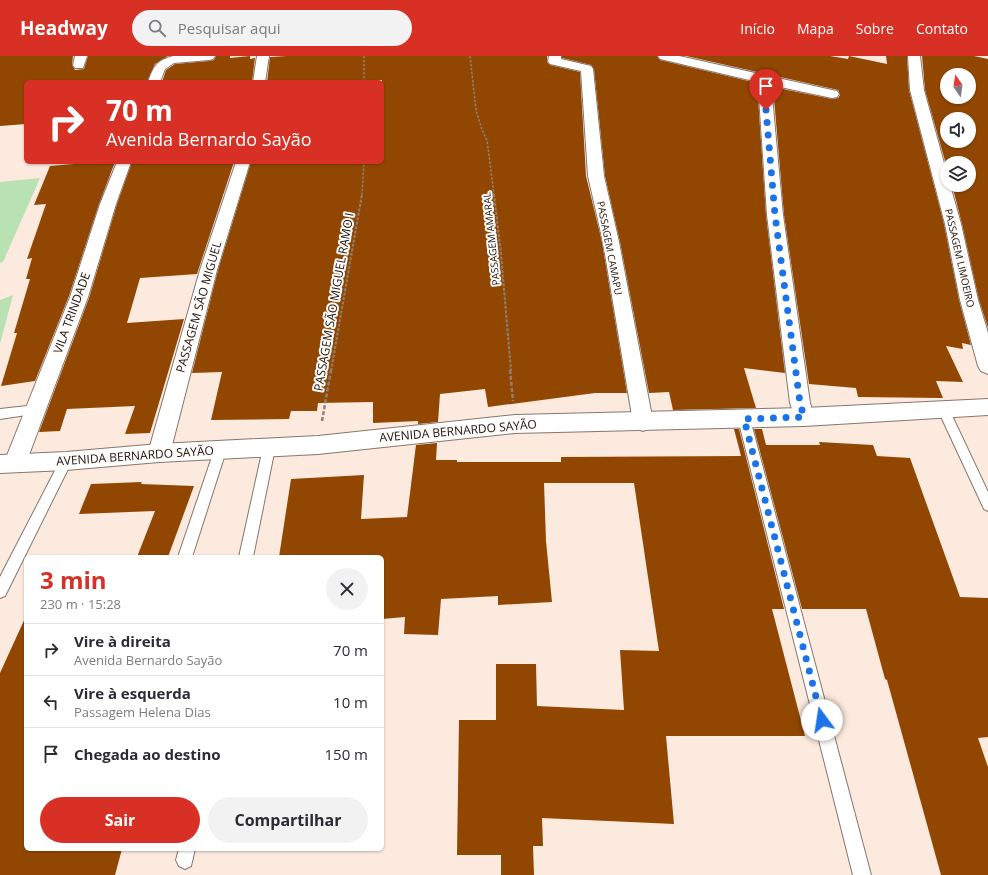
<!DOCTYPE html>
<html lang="pt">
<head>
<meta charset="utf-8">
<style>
	body { margin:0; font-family:"Open Sans",sans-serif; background:#f2f2f3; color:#2b2b33; height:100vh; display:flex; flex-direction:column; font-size:15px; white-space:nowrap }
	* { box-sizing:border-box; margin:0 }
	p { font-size:13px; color:#7c7c81 }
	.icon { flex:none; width:22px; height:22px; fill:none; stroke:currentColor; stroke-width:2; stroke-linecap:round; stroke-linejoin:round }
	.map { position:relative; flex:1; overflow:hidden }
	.side { position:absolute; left:24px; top:499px; width:360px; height:296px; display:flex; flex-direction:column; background:#fff; border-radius:6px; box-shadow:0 1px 3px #0004 }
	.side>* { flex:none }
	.top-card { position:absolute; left:24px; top:24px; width:360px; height:84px; border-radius:6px; box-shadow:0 1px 3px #0004; background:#d93025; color:#fff; overflow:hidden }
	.needle { width:26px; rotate:347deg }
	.controls { position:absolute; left:940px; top:12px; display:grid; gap:8px }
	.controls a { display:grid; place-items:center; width:36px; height:36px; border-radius:50%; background:#fff; box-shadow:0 1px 3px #0004; font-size:20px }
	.pin { position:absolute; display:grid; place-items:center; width:34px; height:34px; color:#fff; margin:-41px -17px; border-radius:50% 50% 50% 0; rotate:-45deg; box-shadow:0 0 4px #0007 }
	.pin .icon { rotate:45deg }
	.me { position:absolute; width:44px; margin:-22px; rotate:346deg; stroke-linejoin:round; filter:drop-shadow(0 0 3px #0008) }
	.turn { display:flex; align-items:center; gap:14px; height:84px; padding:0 16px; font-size:18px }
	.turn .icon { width:52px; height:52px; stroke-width:2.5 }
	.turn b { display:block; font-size:28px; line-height:34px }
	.round { display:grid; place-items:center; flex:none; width:42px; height:42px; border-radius:21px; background:#f2f2f3 }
	.overview { display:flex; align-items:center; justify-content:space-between; height:68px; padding:0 16px }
	h1 { font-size:24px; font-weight:700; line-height:30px; color:#d93025 }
	.action { display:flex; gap:8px; margin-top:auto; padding:8px 16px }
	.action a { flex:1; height:46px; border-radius:24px; background:#d93025; color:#fff; font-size:16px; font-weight:700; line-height:46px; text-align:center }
	.action a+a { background:#f2f2f3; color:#2b2b33 }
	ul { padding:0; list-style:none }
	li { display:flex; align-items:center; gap:12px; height:52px; padding:0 16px; border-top:1px solid #e1e1e2 }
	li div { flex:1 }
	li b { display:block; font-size:15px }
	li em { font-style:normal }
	header { display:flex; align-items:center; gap:24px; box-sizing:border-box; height:56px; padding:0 20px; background:#d93025; color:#fff }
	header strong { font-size:19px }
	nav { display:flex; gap:22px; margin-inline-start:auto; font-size:14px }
	.search { width:280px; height:36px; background:#f2f2f3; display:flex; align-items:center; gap:10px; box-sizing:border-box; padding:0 14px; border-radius:22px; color:#7c7c81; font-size:15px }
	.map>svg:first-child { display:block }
	.green { fill:#b8e2b1 }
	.building { fill:#914702; fill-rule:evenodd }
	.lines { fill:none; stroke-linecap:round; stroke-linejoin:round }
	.service-casing { stroke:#86766c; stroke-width:2 }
	.minor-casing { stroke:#86766c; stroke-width:2 }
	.tertiary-casing { stroke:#86766c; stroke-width:2 }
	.path-far2 { stroke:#8d8079; stroke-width:1.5; stroke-dasharray:2.5 1.5; stroke-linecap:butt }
	.path-far1 { stroke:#8d8079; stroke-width:2; stroke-dasharray:3 1.5; stroke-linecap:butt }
	.path { stroke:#8d8079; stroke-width:2.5; stroke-dasharray:4 2; stroke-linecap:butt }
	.service { fill:#fff; fill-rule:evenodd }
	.minor { fill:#fff; fill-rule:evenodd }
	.tertiary { fill:#fff; fill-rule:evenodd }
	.route { stroke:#1a73e8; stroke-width:7; stroke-dasharray:0 12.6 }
	.labels { text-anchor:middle; stroke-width:4; stroke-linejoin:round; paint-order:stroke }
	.far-street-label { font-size:10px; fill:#1c1612; stroke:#fffbf9 }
	.street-label { font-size:12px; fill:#1c1612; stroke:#fffbf9 }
</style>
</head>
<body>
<header>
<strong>Headway</strong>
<div class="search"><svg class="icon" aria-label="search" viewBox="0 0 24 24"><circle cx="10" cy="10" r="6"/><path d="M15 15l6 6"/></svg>Pesquisar aqui</div>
<nav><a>Início</a><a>Mapa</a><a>Sobre</a><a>Contato</a></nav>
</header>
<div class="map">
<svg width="988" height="819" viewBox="0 0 988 819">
	<rect width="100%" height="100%" fill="#fdeadf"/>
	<path class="green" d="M 40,122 L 3,206 L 0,207 L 0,126 Z
		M 13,239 L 0,288 L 0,244 Z"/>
	<path class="building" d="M 0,0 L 73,0 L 72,9 L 75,14 L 84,13 L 88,0 L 168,0 L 155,8 L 147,26 L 26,26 L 26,68 L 0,70 Z
		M 216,0 L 230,0 L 230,2 L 250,0 L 250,3 L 255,2 L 252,26 L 162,26 L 166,14 L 175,8 L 209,5 L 214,4 Z
		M 287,0 L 547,0 L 547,6 L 550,9 L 580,16 L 586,120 L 602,186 L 627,337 L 595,337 L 488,351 L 485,333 L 440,338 L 438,366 L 418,368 L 418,365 L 373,367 L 373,346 L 318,347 L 317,355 L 291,355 L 289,363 L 211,364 L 222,316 L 192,317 L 218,214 L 251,106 L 382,106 L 382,24 L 368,26 L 267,26 L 270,1 Z
		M 562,0 L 657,0 L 660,4 L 757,27 L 766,159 L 785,317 L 744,312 L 756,352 L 673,354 L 669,336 L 649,337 L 620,186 L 605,120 L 594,13 L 591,9 L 562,2 Z
		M 686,0 L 830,0 L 848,3 L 849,0 L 887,8 L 886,0 L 907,0 L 909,34 L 944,168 L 959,244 L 971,289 L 962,287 L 963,293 L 946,290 L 963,326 L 936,325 L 943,342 L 858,341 L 856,332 L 809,328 L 784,159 L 773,31 L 832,43 L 838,42 L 840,39 L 838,34 Z
		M 922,0 L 974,0 L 988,3 L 988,272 L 979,244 L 962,168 L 952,129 L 969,129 L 969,107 L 947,107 L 947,112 L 925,34 ZM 947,19 L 969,19 L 969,41 L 947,41 ZM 947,63 L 969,63 L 969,85 L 947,85 Z
		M 75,106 L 115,106 L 99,148 L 69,240 L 35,325 L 1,330 L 17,277 L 14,277 L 30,223 L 26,223 L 32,202 L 27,203 L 46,148 L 34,149 L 50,110 L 74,108 Z
		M 132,106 L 234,106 L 197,218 L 140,222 L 127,267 L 184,263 L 150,377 L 125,378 L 135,350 L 67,353 L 60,375 L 39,376 L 89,242 L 117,148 Z
		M 734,373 L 739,373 L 784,553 L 772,553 L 805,680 L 666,680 L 674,768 L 542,762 L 543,790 L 533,790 L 534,819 L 501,819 L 501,799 L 457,799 L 459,664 L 496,664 L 496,608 L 536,608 L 537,650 L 624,654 L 620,594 L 659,595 L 634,427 L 544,427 L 546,485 L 552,546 L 498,549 L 498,540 L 441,543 L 438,579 L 404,578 L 405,561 L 382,563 L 382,501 L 279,501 L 291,423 L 364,419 L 361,463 L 407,461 L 416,389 L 437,387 L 436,404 L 457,404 L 457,406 L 561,406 L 561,401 L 741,400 Z
		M 754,373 L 762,373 L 766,389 L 820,389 L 819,386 L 873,389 L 877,400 L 910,402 L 960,541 L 988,542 L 988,681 L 978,682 L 988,711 L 988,819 L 941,819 L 887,624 L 885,623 L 866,553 L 802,553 Z
		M 142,426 L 141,428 L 194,430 L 168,501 L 137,501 L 155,455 L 79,458 L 91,428 Z
		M 26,560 L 26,793 L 122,793 L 115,819 L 0,819 L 0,617 Z"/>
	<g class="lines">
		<g class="service-casing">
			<path id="service" d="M 943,347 L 947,349 L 988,436 L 988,455 L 984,453 L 937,352 L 939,349 Z
				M 36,349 L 40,351 L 42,354 L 40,357 L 0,363 L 0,353 Z
				M 744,358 L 748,360 L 750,363 L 871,819 L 853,819 L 738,363 L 740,360 Z
				M 269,387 L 273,388 L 275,392 L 253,501 L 239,501 L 263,392 L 265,388 Z
				M 220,390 L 224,391 L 226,395 L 192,501 L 178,501 L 214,395 L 216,391 Z
				M 66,400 L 70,401 L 72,405 L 5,540 L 0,542 L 0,521 L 62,401 Z
				M 179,793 L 195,793 L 191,810 L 185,813 L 179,810 L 176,804 Z"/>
		</g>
		<g class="minor-casing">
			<path id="minor" d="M 75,0 L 87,0 L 83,12 L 75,12 L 73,9 Z
				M 173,0 L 215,0 L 213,3 L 209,4 L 174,7 L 165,13 L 160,26 L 148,26 C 154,10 156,5 173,0 Z
				M 257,0 L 269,0 L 265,26 L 253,26 Z
				M 549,0 L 561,0 L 561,3 L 591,10 L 593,13 L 604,120 L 619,186 L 653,366 L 650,372 L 643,375 L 636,372 L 633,366 L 603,186 L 588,120 L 581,15 L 550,8 L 548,5 Z
				M 658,0 L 679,0 L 832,34 L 837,35 L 839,38 L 837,41 L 832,42 L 771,29 L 783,159 L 810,347 L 814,361 L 811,367 L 804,370 L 797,367 L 790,347 L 767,159 L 758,26 L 660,3 Z
				M 908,0 L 920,0 L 924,34 L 947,118 L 947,129 L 950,129 L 961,168 L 978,244 L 988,277 L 988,318 L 981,315 L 978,310 L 960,244 L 945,168 L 910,34 Z
				M 117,106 L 131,106 L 116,148 L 88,241 L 26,407 L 23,414 L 15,416 L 7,414 L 4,407 L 70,241 L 100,148 Z
				M 236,106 L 250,106 L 217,214 L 170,397 L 167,404 L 159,406 L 151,404 L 148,397 L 200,214 Z"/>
		</g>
		<g class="tertiary-casing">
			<path id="tertiary" d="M 988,343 L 988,359 L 804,370 L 515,377 L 318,398 L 159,406 L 66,414 L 0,417 L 0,399 L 66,396 L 159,388 L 318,380 L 515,359 L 804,352 Z"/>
		</g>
		<path class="path-far2" d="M 364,0 L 364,26
			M 470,0 L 476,54 L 482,74 L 487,84 L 494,139
			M 362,139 L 364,106"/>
		<path class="path-far1" d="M 494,138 L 501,198 L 511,315
			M 331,315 L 362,138"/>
		<path class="path" d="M 510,314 L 513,345
			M 322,365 L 331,314"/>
		<use href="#service" class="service"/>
		<use href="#minor" class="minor"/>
		<use href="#tertiary" class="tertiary"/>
	</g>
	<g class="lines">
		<path class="route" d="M 766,54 L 775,159 L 800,347 L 804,361 L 744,363 L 822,664"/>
	</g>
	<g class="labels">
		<g class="far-street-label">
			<text transform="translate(491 183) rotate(-96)" y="4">PASSAGEM AMARAL</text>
			<text transform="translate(610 192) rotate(79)" y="4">PASSAGEM CAMAPU</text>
			<text transform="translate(960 202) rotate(77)" y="4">PASSAGEM LIMOEIRO</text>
		</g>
		<g class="street-label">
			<text transform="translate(334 246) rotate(-80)" y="4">PASSAGEM SÃO MIGUEL RAMO I</text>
			<text transform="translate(199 251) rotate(-74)" y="4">PASSAGEM SÃO MIGUEL</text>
			<text transform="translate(72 257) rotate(-70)" y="4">VILA TRINDADE</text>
			<text transform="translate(458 375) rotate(-5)" y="4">AVENIDA BERNARDO SAYÃO</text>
			<text transform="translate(135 400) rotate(-4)" y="4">AVENIDA BERNARDO SAYÃO</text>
		</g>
	</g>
</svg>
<div class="controls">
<a><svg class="needle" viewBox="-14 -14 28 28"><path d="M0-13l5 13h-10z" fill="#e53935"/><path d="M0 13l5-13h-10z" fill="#7c7c81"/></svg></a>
<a><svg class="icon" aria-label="sound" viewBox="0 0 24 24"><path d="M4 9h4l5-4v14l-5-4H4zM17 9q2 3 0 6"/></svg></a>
<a><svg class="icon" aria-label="layers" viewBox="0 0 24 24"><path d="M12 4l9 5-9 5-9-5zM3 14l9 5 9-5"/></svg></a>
</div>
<div class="pin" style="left:766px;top:54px;background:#d93025"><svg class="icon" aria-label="arrive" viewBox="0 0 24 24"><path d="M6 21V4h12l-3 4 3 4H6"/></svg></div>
<svg class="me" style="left:822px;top:664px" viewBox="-20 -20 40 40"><circle r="19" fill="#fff"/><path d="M0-13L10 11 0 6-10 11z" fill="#1a73e8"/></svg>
<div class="top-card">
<div class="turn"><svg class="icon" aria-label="right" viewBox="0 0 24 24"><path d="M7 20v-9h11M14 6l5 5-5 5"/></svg><div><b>70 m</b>Avenida Bernardo Sayão</div></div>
</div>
<section class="side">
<div class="overview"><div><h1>3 min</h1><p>230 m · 15:28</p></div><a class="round"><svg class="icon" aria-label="close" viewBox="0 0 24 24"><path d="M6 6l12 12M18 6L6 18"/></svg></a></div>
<ul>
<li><svg class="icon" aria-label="right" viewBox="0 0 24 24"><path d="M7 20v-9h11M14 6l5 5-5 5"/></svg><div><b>Vire à direita</b><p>Avenida Bernardo Sayão</p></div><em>70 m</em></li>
<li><svg class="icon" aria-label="left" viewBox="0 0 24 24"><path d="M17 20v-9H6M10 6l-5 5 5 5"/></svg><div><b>Vire à esquerda</b><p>Passagem Helena Dias</p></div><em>10 m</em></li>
<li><svg class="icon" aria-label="arrive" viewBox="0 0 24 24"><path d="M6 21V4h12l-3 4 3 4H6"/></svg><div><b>Chegada ao destino</b></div><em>150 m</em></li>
</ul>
<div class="action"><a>Sair</a><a>Compartilhar</a></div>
</section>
</div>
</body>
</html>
